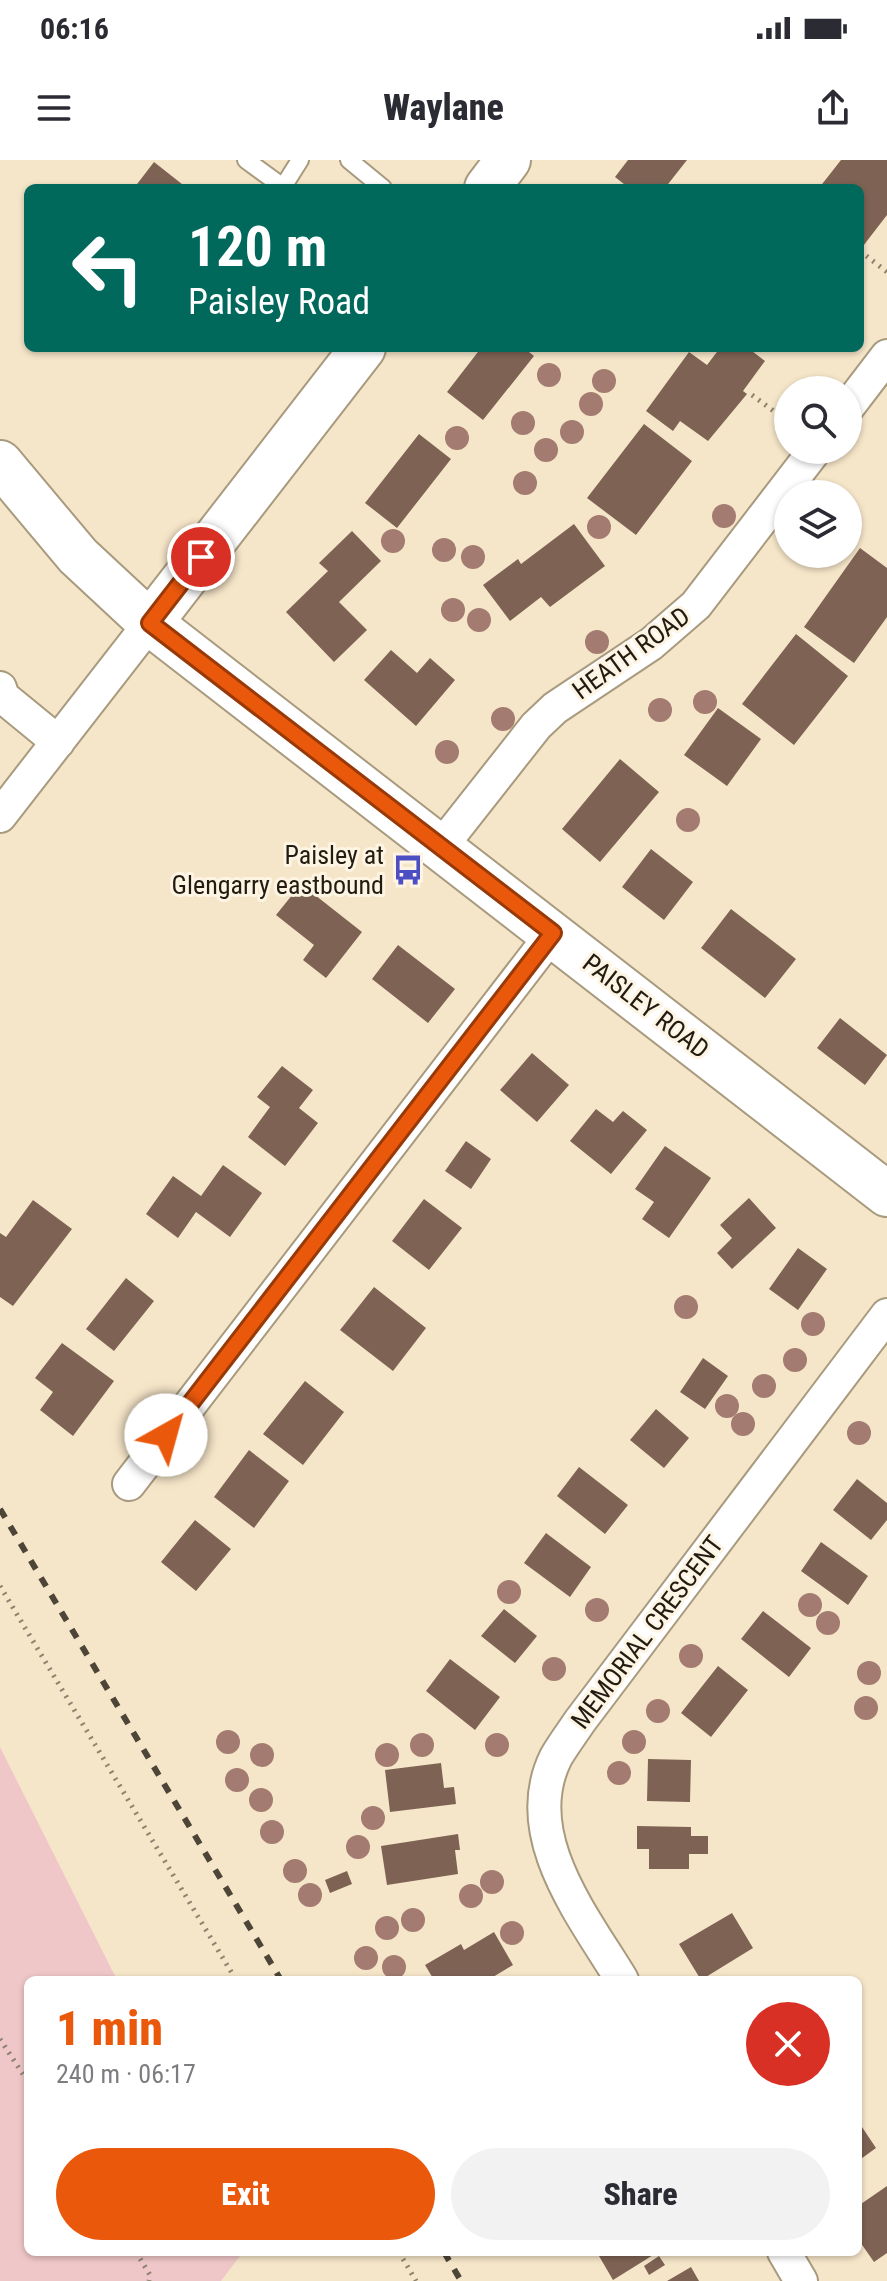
<!DOCTYPE html>
<html lang="en">
<head>
<meta charset="utf-8">
<style>
	body { margin:0; font-family:"Roboto Condensed",sans-serif; background:#f2f2f3; color:#2b2b33; height:100vh; display:flex; flex-direction:column; font-size:30px; white-space:nowrap }
	* { box-sizing:border-box; margin:0 }
	p { font-size:26px; color:#7c7c81 }
	.icon { flex:none; width:44px; height:44px; fill:none; stroke:currentColor; stroke-width:2; stroke-linecap:round; stroke-linejoin:round }
	.map { position:relative; flex:1; overflow:hidden }
	.panel { position:absolute; left:24px; top:1816px; width:838px; height:280px; display:flex; flex-direction:column; background:#fff; border-radius:12px; box-shadow:0 2px 6px #0004 }
	.panel>* { flex:none }
	.banner { position:absolute; left:24px; top:24px; width:840px; height:168px; border-radius:12px; box-shadow:0 2px 6px #0004; background:#00695c; color:#fff; overflow:hidden }
	.controls { position:absolute; left:774px; top:216px; display:grid; gap:16px }
	.controls a { display:grid; place-items:center; width:88px; height:88px; border-radius:50%; background:#fff; box-shadow:0 2px 6px #0004; font-size:40px }
	.pin { position:absolute; display:grid; place-items:center; width:68px; height:68px; color:#fff; margin:-34px; border:4px solid #fff; border-radius:50%; box-shadow:0 2px 8px #0007 }
	.me { position:absolute; width:88px; margin:-44px; rotate:38deg; stroke-linejoin:round; filter:drop-shadow(0 0 6px #0008) }
	.turn { display:flex; align-items:center; gap:28px; height:168px; padding:0 32px; font-size:36px }
	.turn .icon { width:104px; height:104px; stroke-width:2.5 }
	.turn b { display:block; font-size:56px; line-height:68px }
	.round { display:grid; place-items:center; flex:none; width:84px; height:84px; border-radius:42px; background:#f2f2f3 }
	.headline { display:flex; align-items:center; justify-content:space-between; height:136px; padding:0 32px }
	h1 { font-size:48px; font-weight:800; line-height:60px; color:#ea580c }
	.button { display:flex; gap:16px; margin-top:auto; padding:16px 32px }
	.button a { flex:1; height:92px; border-radius:48px; background:#ea580c; color:#fff; font-size:32px; font-weight:800; line-height:92px; text-align:center }
	.button a+a { background:#f2f2f3; color:#2b2b33 }
	.status { display:flex; justify-content:space-between; align-items:center; height:56px; padding:0 40px; background:#fff; direction:ltr }
	.status svg { height:22px; fill:currentColor }
	header { display:flex; justify-content:space-between; align-items:center; height:104px; padding:0 32px; background:#fff; font-size:36px; font-weight:800 }
	.map>svg:first-child { display:block }
	.green { fill:#f0c7c8 }
	.building { fill:#7e6354 }
	.lines { fill:none; stroke-linecap:round; stroke-linejoin:round }
	.lane-casing { stroke:#a89a7e; stroke-width:20 }
	.street-casing { stroke:#a89a7e; stroke-width:36 }
	.secondary-casing { stroke:#a89a7e; stroke-width:48 }
	.path { stroke:#8e836f; stroke-width:5; stroke-dasharray:2 6; stroke-linecap:butt }
	.lane { stroke:#fff; stroke-width:16 }
	.street { stroke:#fff; stroke-width:32 }
	.secondary { stroke:#fff; stroke-width:44 }
	.rail { stroke:#4d4537; stroke-width:6; stroke-dasharray:10 10; stroke-linecap:butt }
	.tree { fill:#a37b71 }
	.route-casing { stroke:#983908; stroke-width:20 }
	.route { stroke:#ea580c; stroke-width:14 }
	.labels { text-anchor:middle; stroke-width:6; stroke-linejoin:round; paint-order:stroke }
	.street-label { font-size:26px; fill:#211b11; stroke:#fef4e3 }
	.poi-label { font-size:26px; fill:#211b11; stroke:#fef4e3; text-anchor:end }
</style>
</head>
<body>
<div class="status"><b>06:16</b><svg viewBox="0 0 49 12"><path d="M0 12V9h3v3zM5 12V6h3v6zM10 12V3h3v9zM15 12V0h3v12zM26 1h20v11H26zM47 4h2v5h-2z"/></svg></div>
<header><svg class="icon" aria-label="menu" viewBox="0 0 24 24"><path d="M4 6h16M4 12h16M4 18h16"/></svg>Waylane<svg class="icon" aria-label="share" viewBox="0 0 24 24"><path d="M12 15V3M7 8l5-5 5 5M5 13v7h14v-7"/></svg></header>
<div class="map">
<svg width="887" height="2121" viewBox="0 0 887 2121">
	<rect width="100%" height="100%" fill="#f6e6c9"/>
	<path class="green" d="M 0,1587 L 117,1820 L 28,1820 L 28,2092 L 243,2092 L 221,2121 L 0,2121 Z"/>
	<path class="building" d="M 628,0 L 687,0 L 665,28 L 629,28 L 615,17 Z
		M 841,0 L 887,0 L 887,55 L 860,90 L 860,28 L 819,28 Z
		M 154,2 L 187,28 L 134,28 Z
		M 481,188 L 524,188 L 534,196 L 483,260 L 447,232 Z
		M 720,188 L 748,188 L 765,201 L 743,231 L 747,234 L 708,281 L 680,261 L 673,271 L 646,251 L 689,192 L 707,205 Z
		M 644,264 L 692,301 L 636,375 L 587,338 Z
		M 419,274 L 451,299 L 397,368 L 365,343 Z
		M 574,364 L 605,406 L 550,447 L 541,437 L 510,461 L 483,425 L 518,399 L 521,404 Z
		M 352,371 L 381,401 L 339,442 L 367,470 L 334,502 L 286,452 L 328,411 L 319,403 Z
		M 860,388 L 887,408 L 887,457 L 854,503 L 804,467 Z
		M 796,474 L 848,516 L 794,585 L 742,544 Z
		M 391,490 L 417,513 L 430,498 L 455,520 L 416,566 L 364,520 Z
		M 718,548 L 761,579 L 727,626 L 684,595 Z
		M 620,599 L 659,632 L 600,702 L 562,669 Z
		M 651,689 L 693,722 L 664,760 L 622,727 Z
		M 301,724 L 362,772 L 326,818 L 303,800 L 314,785 L 276,755 Z
		M 731,749 L 796,799 L 765,838 L 701,788 Z
		M 398,785 L 455,829 L 428,863 L 372,819 Z
		M 840,858 L 887,895 L 865,925 L 817,888 Z
		M 532,893 L 569,925 L 537,962 L 500,930 Z
		M 282,906 L 313,930 L 299,948 L 318,963 L 285,1006 L 248,977 L 270,947 L 257,937 Z
		M 596,949 L 613,962 L 623,951 L 647,970 L 611,1014 L 570,981 Z
		M 466,981 L 491,999 L 471,1029 L 445,1011 Z
		M 665,986 L 711,1018 L 669,1078 L 642,1059 L 654,1042 L 635,1029 Z
		M 223,1005 L 262,1033 L 230,1077 L 196,1052 L 178,1078 L 146,1054 L 173,1016 L 201,1036 Z
		M 749,1038 L 776,1068 L 732,1109 L 717,1093 L 732,1078 L 720,1065 Z
		M 424,1039 L 462,1068 L 429,1110 L 392,1081 Z
		M 33,1040 L 72,1069 L 13,1146 L 0,1137 L 0,1073 L 6,1077 Z
		M 798,1088 L 827,1109 L 798,1150 L 769,1129 Z
		M 126,1118 L 154,1141 L 114,1191 L 86,1169 Z
		M 374,1127 L 426,1168 L 393,1211 L 340,1170 Z
		M 62,1183 L 114,1221 L 73,1276 L 40,1250 L 53,1232 L 35,1218 Z
		M 703,1198 L 728,1216 L 705,1249 L 680,1232 Z
		M 305,1221 L 344,1252 L 303,1305 L 263,1274 Z
		M 656,1249 L 689,1278 L 664,1308 L 630,1280 Z
		M 249,1290 L 289,1321 L 254,1368 L 214,1337 Z
		M 579,1307 L 628,1345 L 605,1374 L 557,1336 Z
		M 857,1319 L 887,1343 L 887,1360 L 871,1380 L 833,1350 Z
		M 195,1360 L 231,1389 L 196,1431 L 161,1402 Z
		M 546,1373 L 591,1407 L 570,1437 L 524,1403 Z
		M 821,1382 L 868,1416 L 848,1445 L 801,1411 Z
		M 504,1449 L 537,1476 L 515,1503 L 481,1476 Z
		M 763,1451 L 811,1488 L 789,1517 L 741,1479 Z
		M 450,1499 L 500,1537 L 475,1570 L 426,1531 Z
		M 718,1506 L 748,1530 L 711,1577 L 681,1553 Z
		M 648,1599 L 691,1600 L 690,1642 L 647,1641 Z
		M 441,1603 L 444,1628 L 454,1627 L 456,1644 L 390,1652 L 385,1610 Z
		M 637,1666 L 691,1667 L 691,1676 L 708,1676 L 708,1694 L 689,1694 L 689,1709 L 649,1709 L 649,1689 L 637,1689 Z
		M 458,1674 L 460,1690 L 455,1690 L 458,1714 L 387,1725 L 381,1686 Z
		M 347,1711 L 352,1724 L 330,1733 L 325,1720 Z
		M 732,1753 L 753,1788 L 701,1820 L 679,1784 Z
		M 494,1772 L 513,1805 L 488,1820 L 434,1820 L 425,1805 L 461,1784 L 464,1790 Z
		M 858,1961 L 876,1988 L 858,2001 Z
		M 887,2026 L 887,2093 L 874,2102 L 858,2079 L 858,2046 Z
		M 606,2092 L 658,2092 L 613,2120 L 599,2096 Z
		M 659,2096 L 665,2105 L 649,2115 L 644,2106 Z
		M 691,2107 L 699,2121 L 667,2121 Z"/>
	<g class="lines">
		<g class="lane-casing">
			<path id="lane" d="M 246,0 L 283,27 L 300,0
				M 349,0 L 383,28"/>
		</g>
		<g class="street-casing">
			<path id="street" d="M 848,247 L 887,196
				M 0,528 L 3,537 L 58,582
				M 0,656 L 150,463
				M 440,688 L 536,566 L 555,548 L 651,484 L 696,445 L 815,290
				M 129,1324 L 553,773
				M 622,1820 C 584,1757 517,1675 556,1597 C 563,1585 572,1573 580,1561 L 887,1155
				M 784,2092 L 801,2121"/>
		</g>
		<g class="secondary-casing">
			<path id="secondary" d="M 487,28 L 508,0
				M 0,303 L 78,396 L 150,463 L 887,1034
				M 150,463 L 363,188"/>
		</g>
		<path class="path" d="M 860,91 L 887,112
			M 752,235 L 787,261
			M 0,1426 L 236,1820
			M 0,1879 L 28,1922
			M 136,2092 L 150,2115 L 149,2121
			M 399,2092 L 416,2121"/>
		<use href="#lane" class="lane"/>
		<use href="#street" class="street"/>
		<use href="#secondary" class="secondary"/>
		<path class="rail" d="M 0,1349 L 281,1820
			M 444,2092 L 461,2121"/>
	</g>
	<g class="tree">
		<circle cx="549" cy="215" r="12"/>
		<circle cx="604" cy="221" r="12"/>
		<circle cx="591" cy="244" r="12"/>
		<circle cx="523" cy="263" r="12"/>
		<circle cx="572" cy="272" r="12"/>
		<circle cx="457" cy="278" r="12"/>
		<circle cx="546" cy="290" r="12"/>
		<circle cx="525" cy="323" r="12"/>
		<circle cx="724" cy="356" r="12"/>
		<circle cx="599" cy="367" r="12"/>
		<circle cx="393" cy="381" r="12"/>
		<circle cx="444" cy="390" r="12"/>
		<circle cx="473" cy="397" r="12"/>
		<circle cx="453" cy="450" r="12"/>
		<circle cx="479" cy="460" r="12"/>
		<circle cx="597" cy="482" r="12"/>
		<circle cx="705" cy="542" r="12"/>
		<circle cx="660" cy="550" r="12"/>
		<circle cx="503" cy="559" r="12"/>
		<circle cx="447" cy="592" r="12"/>
		<circle cx="688" cy="660" r="12"/>
		<circle cx="686" cy="1147" r="12"/>
		<circle cx="813" cy="1164" r="12"/>
		<circle cx="795" cy="1200" r="12"/>
		<circle cx="764" cy="1226" r="12"/>
		<circle cx="727" cy="1246" r="12"/>
		<circle cx="743" cy="1264" r="12"/>
		<circle cx="859" cy="1273" r="12"/>
		<circle cx="509" cy="1432" r="12"/>
		<circle cx="810" cy="1445" r="12"/>
		<circle cx="597" cy="1450" r="12"/>
		<circle cx="828" cy="1463" r="12"/>
		<circle cx="691" cy="1496" r="12"/>
		<circle cx="554" cy="1509" r="12"/>
		<circle cx="869" cy="1513" r="12"/>
		<circle cx="866" cy="1548" r="12"/>
		<circle cx="658" cy="1551" r="12"/>
		<circle cx="228" cy="1582" r="12"/>
		<circle cx="634" cy="1582" r="12"/>
		<circle cx="422" cy="1585" r="12"/>
		<circle cx="497" cy="1585" r="12"/>
		<circle cx="262" cy="1595" r="12"/>
		<circle cx="387" cy="1595" r="12"/>
		<circle cx="619" cy="1613" r="12"/>
		<circle cx="237" cy="1620" r="12"/>
		<circle cx="261" cy="1640" r="12"/>
		<circle cx="373" cy="1658" r="12"/>
		<circle cx="272" cy="1672" r="12"/>
		<circle cx="358" cy="1687" r="12"/>
		<circle cx="295" cy="1711" r="12"/>
		<circle cx="492" cy="1722" r="12"/>
		<circle cx="310" cy="1735" r="12"/>
		<circle cx="471" cy="1736" r="12"/>
		<circle cx="413" cy="1760" r="12"/>
		<circle cx="387" cy="1768" r="12"/>
		<circle cx="512" cy="1773" r="12"/>
		<circle cx="366" cy="1798" r="12"/>
		<circle cx="394" cy="1807" r="12"/>
	</g>
	<g class="lines">
		<g class="route-casing">
			<path id="route" d="M 166,1275 L 553,773 L 150,463 L 201,397"/>
		</g>
		<use href="#route" class="route"/>
	</g>
	<defs>
		<g id="bus-bare" transform="scale(2.4)"><path d="M-5-6H5V4H4V6H2V4H-2V6H-4V4H-5ZM-3.5-4V0h7V-4ZM-3.5 1.2v1.5H-2V1.2ZM2 1.2v1.5H3.5V1.2Z" fill="#4c4ec4" stroke="#fef4e3" stroke-width="2.5" paint-order="stroke"/></g>
	</defs>
	<g fill-rule="evenodd">
		<use href="#bus-bare" x="408" y="710"/>
	</g>
	<g class="labels">
		<g class="street-label">
			<text transform="translate(631 493) rotate(-36)" y="9">HEATH ROAD</text>
			<text transform="translate(646 846) rotate(38)" y="9">PAISLEY ROAD</text>
			<text transform="translate(647 1472) rotate(-53)" y="9">MEMORIAL CRESCENT</text>
		</g>
		<g class="poi-label">
			<text x="384" y="704">Paisley at<tspan x="384" dy="30">Glengarry eastbound</tspan></text>
		</g>
	</g>
</svg>
<div class="controls">
<a><svg class="icon" aria-label="search" viewBox="0 0 24 24"><circle cx="10" cy="10" r="6"/><path d="M15 15l6 6"/></svg></a>
<a><svg class="icon" aria-label="layers" viewBox="0 0 24 24"><path d="M12 4l9 5-9 5-9-5zM3 14l9 5 9-5"/></svg></a>
</div>
<div class="pin" style="left:201px;top:397px;background:#d93025"><svg class="icon" aria-label="arrive" viewBox="0 0 24 24"><path d="M6 21V4h12l-3 4 3 4H6"/></svg></div>
<svg class="me" style="left:166px;top:1275px" viewBox="-20 -20 40 40"><circle r="19" fill="#fff"/><path d="M0-13L10 11 0 6-10 11z" fill="#ea580c"/></svg>
<div class="banner">
<div class="turn"><svg class="icon" aria-label="left" viewBox="0 0 24 24"><path d="M17 20v-9H6M10 6l-5 5 5 5"/></svg><div><b>120 m</b>Paisley Road</div></div>
</div>
<section class="panel">
<div class="headline"><div><h1>1 min</h1><p>240 m · 06:17</p></div><a class="round" style="background:#d93025;color:#fff"><svg class="icon" aria-label="close" viewBox="0 0 24 24"><path d="M6 6l12 12M18 6L6 18"/></svg></a></div>
<div class="button"><a>Exit</a><a>Share</a></div>
</section>
</div>
</body>
</html>
